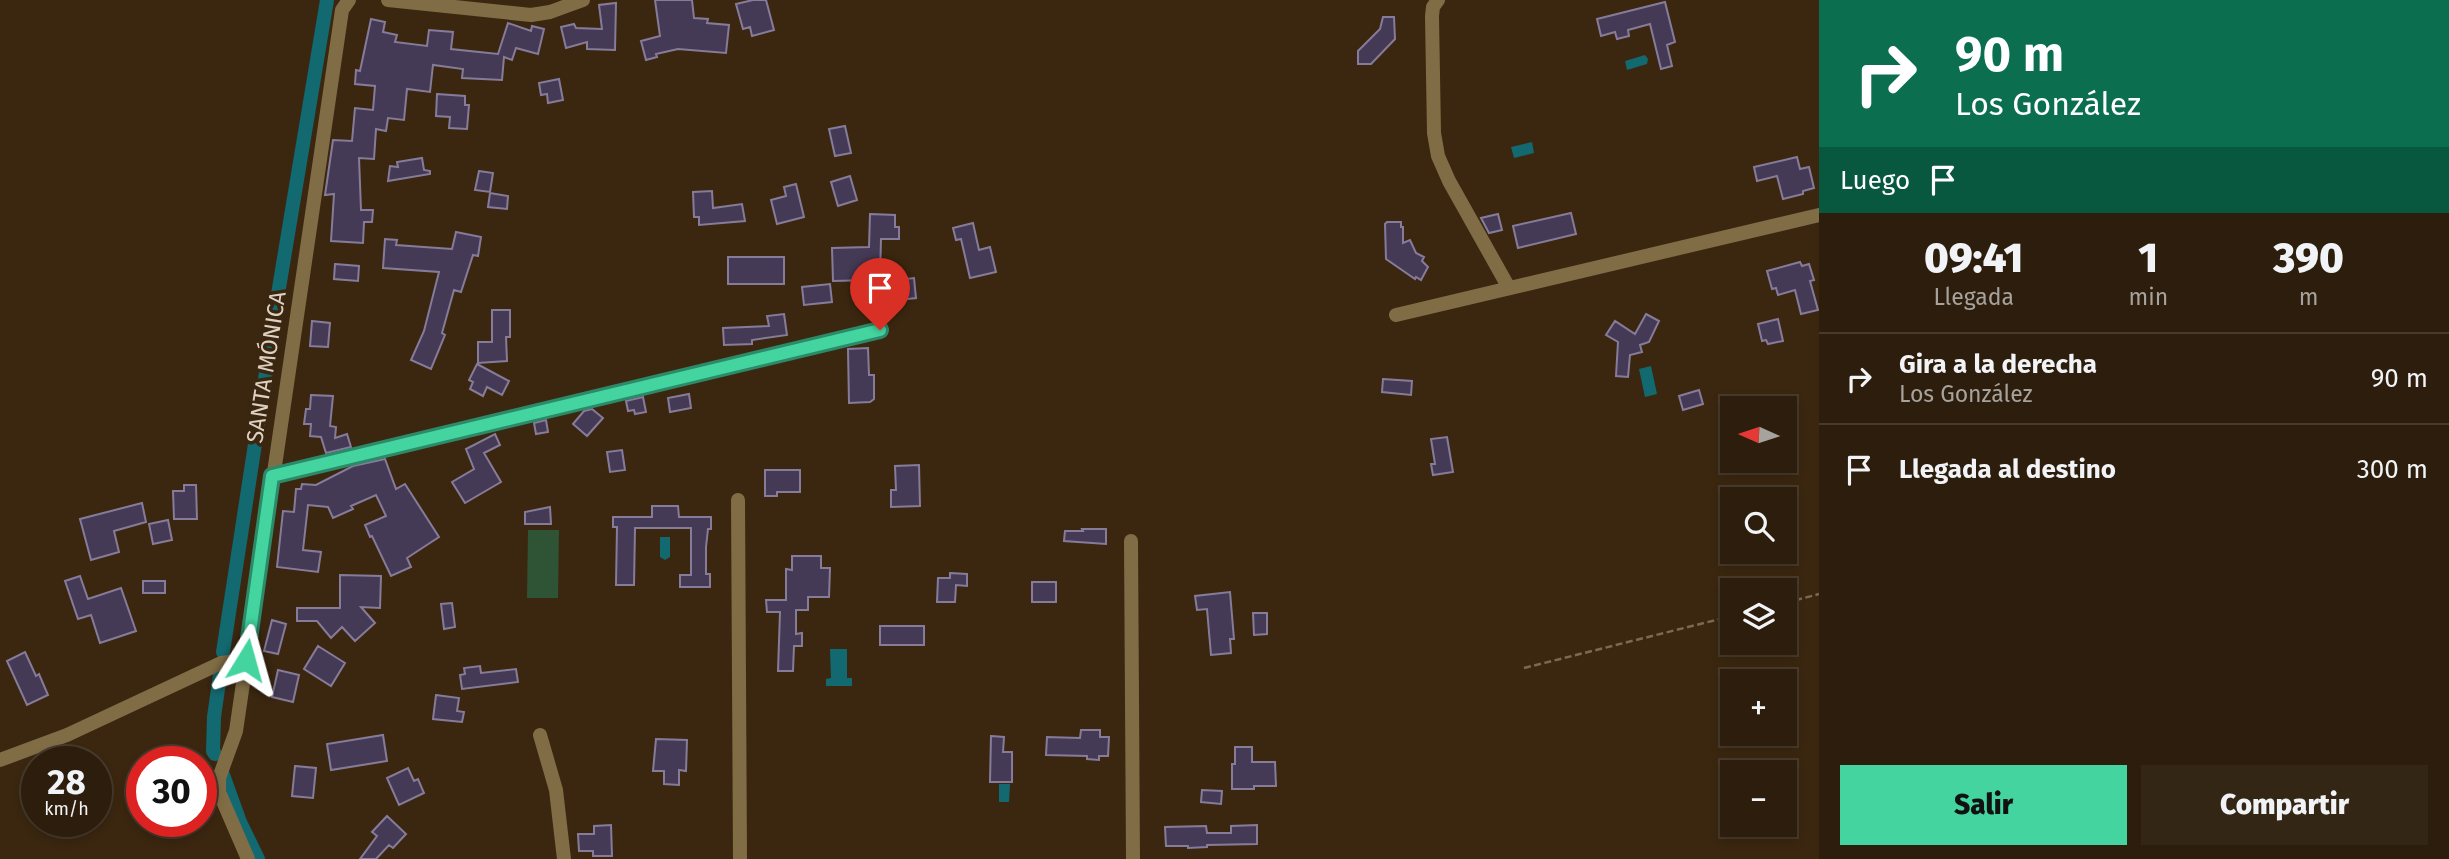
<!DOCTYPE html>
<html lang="es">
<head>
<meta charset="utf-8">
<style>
	body { margin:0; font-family:"Fira Sans",sans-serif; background:#342615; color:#f1f3f6; height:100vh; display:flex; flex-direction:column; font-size:26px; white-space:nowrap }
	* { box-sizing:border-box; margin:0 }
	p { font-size:23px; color:#a6a29d }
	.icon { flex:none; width:38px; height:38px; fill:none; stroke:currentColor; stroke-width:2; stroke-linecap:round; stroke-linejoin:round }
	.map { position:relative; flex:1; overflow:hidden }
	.side { display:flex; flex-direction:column; background:#2c1d0c; width:630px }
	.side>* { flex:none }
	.guide { background:#0b6e4f; color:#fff; overflow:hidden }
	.needle { width:46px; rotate:273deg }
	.fabs { position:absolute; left:1720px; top:396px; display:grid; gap:14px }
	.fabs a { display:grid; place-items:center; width:77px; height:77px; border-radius:0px; background:#2c1d0c; box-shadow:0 4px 10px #0003,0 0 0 2px #483b2d; font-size:35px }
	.speed { position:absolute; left:21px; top:746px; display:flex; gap:14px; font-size:35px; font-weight:700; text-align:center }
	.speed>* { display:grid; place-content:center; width:91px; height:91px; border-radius:50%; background:#2c1d0c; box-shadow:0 4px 10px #0003,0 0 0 2px #483b2d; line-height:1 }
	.speed small { font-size:18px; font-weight:400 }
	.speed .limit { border:10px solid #d22; background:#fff; color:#111 }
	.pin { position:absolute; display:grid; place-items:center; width:60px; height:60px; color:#fff; margin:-72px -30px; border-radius:50% 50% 50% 0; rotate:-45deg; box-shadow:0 0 7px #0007 }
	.pin .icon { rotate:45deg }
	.me { position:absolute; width:77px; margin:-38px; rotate:8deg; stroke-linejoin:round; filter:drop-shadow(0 0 5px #0008) }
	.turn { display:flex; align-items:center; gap:24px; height:147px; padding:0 21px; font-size:32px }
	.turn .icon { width:91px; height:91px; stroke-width:2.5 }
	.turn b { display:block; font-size:49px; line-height:60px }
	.then { display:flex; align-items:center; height:66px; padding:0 21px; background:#0003; gap:14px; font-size:26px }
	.eta { display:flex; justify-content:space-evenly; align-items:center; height:119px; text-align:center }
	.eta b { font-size:42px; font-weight:800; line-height:49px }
	.button { display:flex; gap:14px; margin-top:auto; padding:14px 21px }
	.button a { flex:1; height:80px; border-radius:0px; background:#43d4a0; color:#111; font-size:28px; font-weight:800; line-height:80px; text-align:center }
	.button a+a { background:#342615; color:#f1f3f6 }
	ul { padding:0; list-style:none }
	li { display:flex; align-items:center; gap:21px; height:91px; padding:0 21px; border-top:2px solid #483b2d }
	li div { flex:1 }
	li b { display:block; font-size:26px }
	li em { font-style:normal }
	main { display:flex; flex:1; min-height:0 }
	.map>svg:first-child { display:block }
	.green { fill:#2f5335 }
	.water { fill:#136970 }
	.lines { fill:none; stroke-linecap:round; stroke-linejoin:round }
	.canal { stroke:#136970; stroke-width:14 }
	.building { fill:#443a55; stroke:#867c9a; stroke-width:2 }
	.path { stroke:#7a6955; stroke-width:2.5; stroke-dasharray:7 3.5; stroke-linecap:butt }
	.street { stroke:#806d45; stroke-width:14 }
	.route-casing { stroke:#2c8a68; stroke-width:18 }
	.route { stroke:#43d4a0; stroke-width:12 }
	.labels { text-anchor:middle; stroke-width:7; stroke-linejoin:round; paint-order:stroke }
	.street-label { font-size:23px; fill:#ded1c3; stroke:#3b2710 }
</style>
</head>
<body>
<main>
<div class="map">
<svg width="1819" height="859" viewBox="0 0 1819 859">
	<rect width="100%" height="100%" fill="#3b2710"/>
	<path class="green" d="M 528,530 L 559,530 L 558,598 L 527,598 Z"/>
	<path class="water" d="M 1645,55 L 1648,59 L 1647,64 L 1627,70 L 1625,61 Z
		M 1532,142 L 1534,153 L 1514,158 L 1511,147 Z
		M 1651,366 L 1657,394 L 1645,397 L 1639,369 Z
		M 660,537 L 670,537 L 670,557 L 665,560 L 660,557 Z
		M 830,649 L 847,649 L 847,678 L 852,678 L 852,686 L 826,686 L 826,679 L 831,678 Z
		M 999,784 L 1010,784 L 1009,802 L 999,802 Z"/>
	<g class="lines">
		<path class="canal" d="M 223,652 L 279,288 L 327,0
			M 215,754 L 213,751 L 214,717 L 221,668
			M 222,772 L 240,822 L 258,859"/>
	</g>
	<path class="building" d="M 655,0 L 692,0 L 694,18 L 708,19 L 707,23 L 729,25 L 726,53 L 678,49 L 656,54 L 657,57 L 646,60 L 641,41 L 660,36 Z
		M 753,0 L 766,0 L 774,30 L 752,36 L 750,27 L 743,29 L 736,4 Z
		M 1665,2 L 1675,42 L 1667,45 L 1672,66 L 1661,69 L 1650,24 L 1628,30 L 1629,36 L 1617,39 L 1615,32 L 1601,36 L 1597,19 Z
		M 616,3 L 615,50 L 587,49 L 587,42 L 566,48 L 561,27 L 574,24 L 576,28 L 602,29 L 599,5 Z
		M 1383,17 L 1394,17 L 1395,39 L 1371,64 L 1358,64 L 1358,51 L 1380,29 Z
		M 371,19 L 385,22 L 383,32 L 397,35 L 395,42 L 427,46 L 429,30 L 453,32 L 451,49 L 498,54 L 508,23 L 531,31 L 532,26 L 544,29 L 538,54 L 516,48 L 512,60 L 504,57 L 502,80 L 462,78 L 463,69 L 433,65 L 430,92 L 407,89 L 404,120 L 388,118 L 386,131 L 376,129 L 374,159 L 359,158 L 361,210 L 373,210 L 372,222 L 364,222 L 363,243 L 331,241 L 334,194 L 325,195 L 333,140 L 352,141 L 355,108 L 373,110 L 375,86 L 355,84 L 356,70 L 360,71 Z
		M 559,79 L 563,100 L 548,103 L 547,94 L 541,95 L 539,83 Z
		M 437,94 L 465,96 L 465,105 L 469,105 L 467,129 L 449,128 L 450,117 L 436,116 Z
		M 845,126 L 851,153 L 835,156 L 829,129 Z
		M 1797,157 L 1800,169 L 1809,167 L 1814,188 L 1803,191 L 1803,194 L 1783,199 L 1777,176 L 1757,181 L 1754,167 Z
		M 422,158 L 424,170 L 430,171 L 430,174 L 388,181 L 390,166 L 398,167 L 397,162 Z
		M 479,171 L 493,173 L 490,192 L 475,190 Z
		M 850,176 L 857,200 L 838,206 L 831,182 Z
		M 796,184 L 804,217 L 777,224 L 771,200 L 786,196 L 784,187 Z
		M 712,191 L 713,208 L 742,204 L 745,221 L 699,225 L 699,217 L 694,217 L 693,192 Z
		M 490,193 L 508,196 L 507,209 L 488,207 Z
		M 1571,213 L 1576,234 L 1518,248 L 1513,226 Z
		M 870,214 L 895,215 L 895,227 L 899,227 L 899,239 L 881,239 L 880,275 L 885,274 L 889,281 L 914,278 L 916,298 L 899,300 L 899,295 L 870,296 L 871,280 L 833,281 L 832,248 L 869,247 Z
		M 1498,214 L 1502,230 L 1489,233 L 1481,218 Z
		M 1387,222 L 1401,222 L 1401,227 L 1403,227 L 1403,243 L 1410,240 L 1416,253 L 1424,257 L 1422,261 L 1428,267 L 1421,280 L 1416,277 L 1415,279 L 1386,259 L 1385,224 Z
		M 973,223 L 979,250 L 990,247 L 996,272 L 970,278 L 961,239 L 956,240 L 953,228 Z
		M 456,232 L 481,237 L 478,256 L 473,255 L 461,292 L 454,290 L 442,333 L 445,335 L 431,369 L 411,360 L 424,331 L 439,272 L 383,268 L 385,239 L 397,240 L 396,245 L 452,249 Z
		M 728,257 L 784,257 L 784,284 L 728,284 Z
		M 1800,262 L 1802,266 L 1809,264 L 1814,280 L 1810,281 L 1818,310 L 1801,314 L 1795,290 L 1778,295 L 1776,288 L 1772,289 L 1767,271 Z
		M 335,264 L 359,266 L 358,281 L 334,279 Z
		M 830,284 L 832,302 L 804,305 L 802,287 Z
		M 492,310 L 510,310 L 510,337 L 506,337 L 507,361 L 478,363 L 478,342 L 492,342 Z
		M 784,314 L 787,335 L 752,340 L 752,344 L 724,345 L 723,328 L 769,326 L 767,316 Z
		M 1646,314 L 1659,321 L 1649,342 L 1640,345 L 1642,352 L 1630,355 L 1628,377 L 1616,376 L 1618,342 L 1606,335 L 1615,321 L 1635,334 Z
		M 1778,319 L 1783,341 L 1768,344 L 1766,340 L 1762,341 L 1758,324 Z
		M 312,321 L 330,323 L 328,347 L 310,346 Z
		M 868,348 L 869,375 L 874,375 L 874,399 L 870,402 L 849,403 L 848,349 Z
		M 477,364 L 509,381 L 502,395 L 487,387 L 483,396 L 470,389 L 473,382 L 469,380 Z
		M 1383,379 L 1412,381 L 1411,395 L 1382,392 Z
		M 1699,390 L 1703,404 L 1683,410 L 1679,396 Z
		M 689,394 L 691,408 L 670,412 L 668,398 Z
		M 311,395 L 333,396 L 330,426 L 336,427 L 335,438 L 347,434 L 351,447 L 326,453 L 321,437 L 310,436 L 311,424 L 304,424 L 306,409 L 310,409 Z
		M 643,397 L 646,412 L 635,414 L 634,410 L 628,411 L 626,401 Z
		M 592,409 L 603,418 L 587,436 L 573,424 L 584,411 Z
		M 546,420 L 548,432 L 536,434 L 534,423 Z
		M 495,434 L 500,445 L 484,453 L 501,482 L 465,503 L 452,482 L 474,469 L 466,449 Z
		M 1447,437 L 1453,472 L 1433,475 L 1431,464 L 1435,464 L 1431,439 Z
		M 622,450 L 625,470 L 610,472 L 607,452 Z
		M 385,459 L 396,489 L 405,484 L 439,537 L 407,558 L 411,567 L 391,576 L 372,536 L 370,537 L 365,525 L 386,516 L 376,495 L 351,506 L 353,509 L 333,518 L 328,507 L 308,505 L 303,550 L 321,552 L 318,572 L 277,567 L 283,511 L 294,512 L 296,489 L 301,489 L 302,484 L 316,485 L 353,466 Z
		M 919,465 L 920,506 L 891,507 L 891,490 L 896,490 L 895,466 Z
		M 765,470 L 800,470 L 800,492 L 777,492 L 777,496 L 765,496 Z
		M 184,485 L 196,485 L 197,519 L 174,519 L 173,491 L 184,491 Z
		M 142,503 L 146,522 L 114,531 L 119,552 L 91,560 L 80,519 Z
		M 652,506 L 678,506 L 679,517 L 711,517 L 711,529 L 708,529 L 706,547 L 706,574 L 710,574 L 710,587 L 680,587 L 680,575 L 691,575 L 691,528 L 635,528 L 634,585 L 616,585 L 617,527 L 613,527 L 613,517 L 652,517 Z
		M 550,507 L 551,524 L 525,524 L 525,512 Z
		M 168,520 L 172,540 L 153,544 L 149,524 Z
		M 1082,529 L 1106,529 L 1106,544 L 1064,541 L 1065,531 L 1083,531 Z
		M 792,556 L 821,556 L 821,568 L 830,568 L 829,597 L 808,597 L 808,610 L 796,610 L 796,634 L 802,633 L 802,646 L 794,646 L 793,671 L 778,671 L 780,612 L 767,612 L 766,600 L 786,600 L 786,569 L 792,570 Z
		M 950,573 L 967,574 L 967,586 L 956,585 L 955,602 L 937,602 L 938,578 L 950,578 Z
		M 340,575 L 381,576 L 380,608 L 361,607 L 375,623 L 355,641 L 342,627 L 331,638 L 317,621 L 297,621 L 297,608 L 340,608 Z
		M 80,576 L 88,599 L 121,588 L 136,631 L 100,643 L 91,615 L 78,619 L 65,581 Z
		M 143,581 L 165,581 L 165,593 L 143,593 Z
		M 1032,582 L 1056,582 L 1056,602 L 1032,602 Z
		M 1230,592 L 1234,639 L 1230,639 L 1231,653 L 1211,655 L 1207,609 L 1197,610 L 1195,596 Z
		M 452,603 L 455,627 L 444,629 L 441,604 Z
		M 1253,613 L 1267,613 L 1267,634 L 1254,635 Z
		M 272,620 L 286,624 L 278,654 L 264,651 Z
		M 880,626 L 924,626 L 924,645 L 880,645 Z
		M 318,646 L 345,663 L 331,686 L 304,669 Z
		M 25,652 L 36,676 L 39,674 L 48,695 L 27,705 L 7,661 Z
		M 480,666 L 481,673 L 516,669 L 518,682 L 462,689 L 460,675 L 465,674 L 464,668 Z
		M 278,670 L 299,675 L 293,702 L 272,697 Z
		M 436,695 L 459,698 L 457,711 L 464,712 L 462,722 L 433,719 Z
		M 1081,730 L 1100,730 L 1100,737 L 1109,737 L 1108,756 L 1099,756 L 1099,760 L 1087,759 L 1087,756 L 1046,755 L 1047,737 L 1080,738 Z
		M 383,735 L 387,761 L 331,770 L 327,744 Z
		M 991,736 L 1004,737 L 1003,752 L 1012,752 L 1012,782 L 990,782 Z
		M 656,739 L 687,740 L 686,771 L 679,770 L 679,785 L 664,784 L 664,771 L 653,771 Z
		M 1235,747 L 1252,747 L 1252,762 L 1275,762 L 1276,786 L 1254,786 L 1254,789 L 1232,789 L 1232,764 L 1235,764 Z
		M 295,766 L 316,768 L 313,798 L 292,796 Z
		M 408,768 L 414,781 L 418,779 L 424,793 L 399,805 L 387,778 Z
		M 1202,790 L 1222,791 L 1221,804 L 1201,802 Z
		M 387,816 L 406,834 L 393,848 L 389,845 L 376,859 L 360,859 L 377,836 L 372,832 Z
		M 611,825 L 612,856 L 593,856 L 593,851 L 579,851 L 578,834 L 594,834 L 594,826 Z
		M 1257,825 L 1257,844 L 1207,845 L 1207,847 L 1188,848 L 1188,846 L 1166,846 L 1165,827 L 1206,826 L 1207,833 L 1231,833 L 1231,826 Z"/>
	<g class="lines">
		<path class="path" d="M 1785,603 L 1819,594
			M 1524,668 L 1732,616"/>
		<path class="street" d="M 388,0 L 531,15 L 550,12 L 583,0
			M 1438,0 L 1433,7 L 1432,16 L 1434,133 L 1438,156 L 1449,181 L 1509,288
			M 1396,315 L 1819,215
			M 272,476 L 880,330
			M 738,500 L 740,859
			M 1131,541 L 1133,859
			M 540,735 L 556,790 L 564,859
			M 0,760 L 67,735 L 221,663 L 246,660
			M 248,859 L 219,792 L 219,778 L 236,731 L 342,10 L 349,0"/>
	</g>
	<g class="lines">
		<g class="route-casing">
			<path id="route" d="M 246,660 L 272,476 L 880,330"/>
		</g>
		<use href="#route" class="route"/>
	</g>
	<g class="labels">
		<g class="street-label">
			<text transform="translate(266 367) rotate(-81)" y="8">SANTA MÓNICA</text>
		</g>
	</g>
</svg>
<div class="fabs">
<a><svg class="needle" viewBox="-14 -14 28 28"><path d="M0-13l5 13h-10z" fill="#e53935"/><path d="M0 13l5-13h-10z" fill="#a6a29d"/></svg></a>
<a><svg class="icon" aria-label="search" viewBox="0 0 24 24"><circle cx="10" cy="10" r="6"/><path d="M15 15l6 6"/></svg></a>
<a><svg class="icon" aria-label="layers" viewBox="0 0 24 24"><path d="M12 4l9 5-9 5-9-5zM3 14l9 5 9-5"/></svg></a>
<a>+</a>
<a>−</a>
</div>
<div class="speed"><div>28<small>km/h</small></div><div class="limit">30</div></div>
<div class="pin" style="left:880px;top:330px;background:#d93025"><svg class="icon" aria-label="arrive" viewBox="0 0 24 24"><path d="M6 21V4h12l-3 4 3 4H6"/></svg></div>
<svg class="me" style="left:246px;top:660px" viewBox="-20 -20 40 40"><path d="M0-17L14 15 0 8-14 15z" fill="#43d4a0" stroke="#fff" stroke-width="4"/></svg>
</div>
<section class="side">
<div class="guide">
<div class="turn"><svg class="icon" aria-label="right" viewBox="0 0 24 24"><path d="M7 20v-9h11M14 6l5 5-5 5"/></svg><div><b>90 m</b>Los González</div></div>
<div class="then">Luego<svg class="icon" aria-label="arrive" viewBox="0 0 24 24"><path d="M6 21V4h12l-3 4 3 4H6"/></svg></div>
</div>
<div class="eta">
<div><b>09:41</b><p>Llegada</p></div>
<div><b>1</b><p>min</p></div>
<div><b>390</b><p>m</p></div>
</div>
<ul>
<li><svg class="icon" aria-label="right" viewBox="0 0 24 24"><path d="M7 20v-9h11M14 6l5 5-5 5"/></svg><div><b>Gira a la derecha</b><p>Los González</p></div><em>90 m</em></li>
<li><svg class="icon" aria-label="arrive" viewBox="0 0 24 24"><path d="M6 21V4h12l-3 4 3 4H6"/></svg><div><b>Llegada al destino</b></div><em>300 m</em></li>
</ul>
<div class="button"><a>Salir</a><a>Compartir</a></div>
</section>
</main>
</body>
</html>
